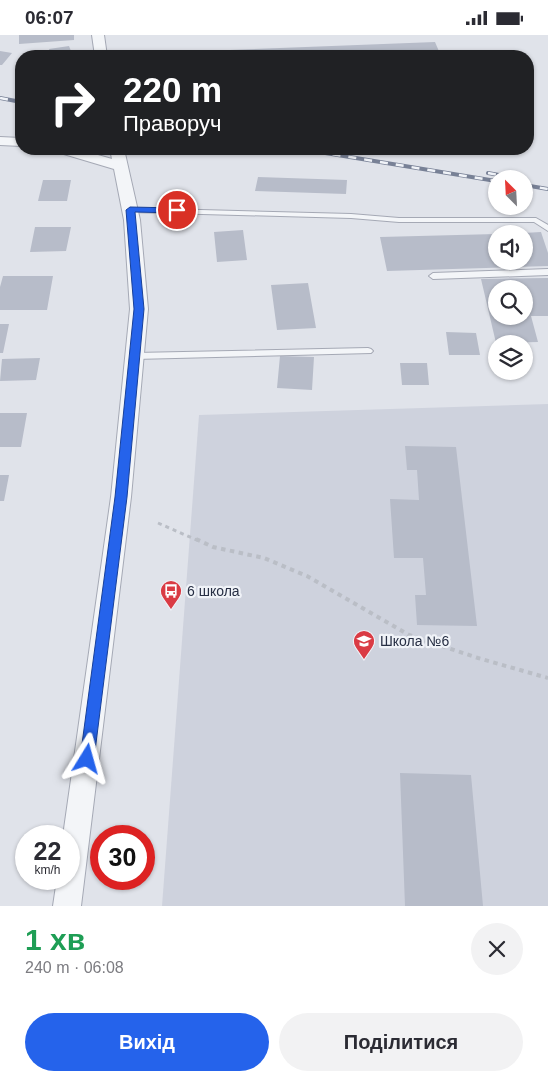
<!DOCTYPE html>
<html lang="uk">
<head>
<meta charset="utf-8">
<style>
	body { margin:0; font-family:Arial,sans-serif; background:#f2f2f3; color:#2b2b33; height:100vh; display:flex; flex-direction:column; font-size:19px; white-space:nowrap }
	* { box-sizing:border-box; margin:0 }
	p { font-size:16px; color:#7c7c81 }
	.icon { flex:none; width:28px; height:28px; fill:none; stroke:currentColor; stroke-width:2; stroke-linecap:round; stroke-linejoin:round }
	.map { position:relative; height:871px; overflow:hidden }
	.panel { display:flex; flex-direction:column; background:#fff; flex:1 }
	.panel>* { flex:none }
	.top-card { position:absolute; left:15px; top:15px; width:519px; height:105px; border-radius:20px; box-shadow:0 1px 4px #0004; background:#202124; color:#fff; overflow:hidden }
	.needle { width:32px; rotate:336deg }
	.buttons { position:absolute; left:488px; top:135px; display:grid; gap:10px }
	.buttons a { display:grid; place-items:center; width:45px; height:45px; border-radius:50%; background:#fff; box-shadow:0 1px 4px #0004; font-size:25px }
	.speed { position:absolute; left:15px; top:790px; display:flex; gap:10px; font-size:25px; font-weight:700; text-align:center }
	.speed>* { display:grid; place-content:center; width:65px; height:65px; border-radius:50%; background:#fff; box-shadow:0 1px 4px #0004; line-height:1 }
	.speed small { font-size:12px; font-weight:400 }
	.speed .limit { border:8px solid #d22; background:#fff; color:#111 }
	.pin { position:absolute; display:grid; place-items:center; width:42px; height:42px; color:#fff; margin:-21px; border:2px solid #fff; border-radius:50%; box-shadow:0 1px 5px #0007 }
	.me { position:absolute; width:55px; margin:-28px; rotate:8deg; stroke-linejoin:round; filter:drop-shadow(0 0 4px #0008) }
	.turn { display:flex; align-items:center; gap:18px; height:105px; padding:0 25px; font-size:22px }
	.turn .icon { width:65px; height:65px; stroke-width:2.5 }
	.turn b { display:block; font-size:35px; line-height:42px }
	.round { display:grid; place-items:center; flex:none; width:52px; height:52px; border-radius:26px; background:#f2f2f3 }
	.headline { display:flex; align-items:center; justify-content:space-between; height:85px; padding:0 25px }
	h1 { font-size:30px; font-weight:800; line-height:38px; color:#1e9e55 }
	.cta { display:flex; gap:10px; margin-top:auto; padding:10px 25px }
	.cta a { flex:1; height:58px; border-radius:30px; background:#2563eb; color:#fff; font-size:20px; font-weight:800; line-height:58px; text-align:center }
	.cta a+a { background:#f2f2f3; color:#2b2b33 }
	.status { display:flex; justify-content:space-between; align-items:center; height:35px; padding:0 25px; background:#fff; direction:ltr }
	.status svg { height:14px; fill:currentColor }
	.map>svg:first-child { display:block }
	.built { fill:#ced2dd }
	.building { fill:#b7bcc9; fill-rule:evenodd }
	.lines { fill:none; stroke-linecap:round; stroke-linejoin:round }
	.service-casing { stroke:#a5a9b5; stroke-width:2 }
	.minor-casing { stroke:#a5a9b5; stroke-width:2 }
	.path-far1 { stroke:#babec6; stroke-width:3; stroke-dasharray:4 4; stroke-linecap:butt }
	.path { stroke:#babec6; stroke-width:4; stroke-dasharray:4.5 4.5; stroke-linecap:butt }
	.service { fill:#f3f5f8; fill-rule:evenodd }
	.minor { fill:#f3f5f8; fill-rule:evenodd }
	.rail-casing { stroke:#788196; stroke-width:4 }
	.rail { stroke:#f0f3f8; stroke-width:2.5; stroke-dasharray:8; stroke-linecap:butt }
	.route { fill:#2563eb; stroke:#184099 }
	.labels { text-anchor:middle; stroke-width:4.5; stroke-linejoin:round; paint-order:stroke }
	.poi-label { font-size:14px; fill:#272f44; stroke:#f0f3f8; text-anchor:start }
</style>
</head>
<body>
<div class="status"><b>06:07</b><svg viewBox="0 0 49 12"><path d="M0 12V9h3v3zM5 12V6h3v6zM10 12V3h3v9zM15 12V0h3v12zM26 1h20v11H26zM47 4h2v5h-2z"/></svg></div>
<div class="map">
<svg width="548" height="871" viewBox="0 0 548 871">
	<rect width="100%" height="100%" fill="#e0e3ea"/>
	<path class="built" d="M 548,369 L 548,871 L 162,871 L 199,380 Z"/>
	<path class="building" d="M 19,0 L 74,0 L 74,5 L 19,9 Z
		M 435,7 L 441,21 L 178,21 L 178,17 Z
		M 69,11 L 73,21 L 51,21 L 49,14 Z
		M 0,16 L 12,18 L 2,30 L 0,30 Z
		M 258,142 L 347,145 L 346,159 L 255,156 Z
		M 43,145 L 71,145 L 67,166 L 38,166 Z
		M 35,192 L 71,192 L 66,216 L 30,217 Z
		M 243,195 L 247,225 L 217,227 L 214,197 Z
		M 541,197 L 548,218 L 548,231 L 387,236 L 380,202 L 496,199 L 496,226 L 524,226 L 524,198 Z
		M 3,241 L 53,241 L 47,275 L 0,275 L 0,252 Z
		M 548,243 L 548,281 L 531,281 L 538,307 L 496,308 L 481,244 ZM 496,254 L 524,254 L 524,281 L 496,281 Z
		M 308,248 L 316,293 L 277,295 L 271,250 Z
		M 0,289 L 9,289 L 3,318 L 0,318 Z
		M 446,297 L 476,298 L 480,320 L 449,320 Z
		M 280,321 L 314,322 L 312,355 L 277,353 Z
		M 40,323 L 36,345 L 0,346 L 2,324 Z
		M 400,328 L 427,328 L 429,350 L 402,350 Z
		M 0,378 L 27,378 L 21,412 L 0,412 Z
		M 405,411 L 456,412 L 477,591 L 417,590 L 415,560 L 426,560 L 423,523 L 394,523 L 390,464 L 419,465 L 417,435 L 407,435 Z
		M 0,440 L 9,440 L 4,466 L 0,466 Z
		M 400,738 L 471,740 L 483,871 L 405,871 Z"/>
	<g class="lines">
		<g class="service-casing">
			<path id="service" d="M 127,173 L 351,179 L 399,183 L 536,183 L 548,190 L 548,196 L 534,187 L 399,187 L 351,183 L 130,177 L 126,175 Z
				M 548,234 L 548,240 L 433,244 L 429,241 L 433,238 Z
				M 368,313 L 371,314 L 373,316 L 371,318 L 135,324 L 130,321 L 135,318 Z"/>
		</g>
		<g class="minor-casing">
			<path id="minor" d="M 92,0 L 104,0 L 107,21 L 95,21 Z
				M 0,102 L 21,103 L 21,111 L 0,110 Z
				M 55,114 L 77,114 L 112,124 L 110,114 L 124,114 L 140,185 L 148,274 L 131,462 L 81,871 L 53,871 L 57,844 L 69,844 L 69,801 L 63,801 L 111,462 L 130,274 L 124,185 L 114,134 L 57,117 Z"/>
		</g>
		<path class="path-far1" d="M 158,488 L 199,506"/>
		<path class="path" d="M 196,504 L 213,512 L 264,523 L 307,541 L 409,600 L 478,623 L 548,643"/>
		<use href="#service" class="service"/>
		<use href="#minor" class="minor"/>
		<g class="rail-casing">
			<path id="rail" d="M 0,63 L 21,67
				M 301,114 L 496,146
				M 488,138 L 521,144
				M 524,150 L 548,154"/>
		</g>
		<use href="#rail" class="rail"/>
	</g>
	<path class="route" d="M 130,172 L 177,173 L 182,175 L 177,178 L 135,177 L 144,274 L 127,462 L 94,724 L 92,729 L 87,731 L 82,729 L 80,724 L 115,462 L 134,274 L 126,175 Z"/>
	<defs>
		<g id="bus-pin" transform="scale(1.125)"><path d="M0 17L-7.5 6A9.5 9.5 0 1 1 7.5 6Z" fill="#da3b44" stroke="#f0f3f8"/><path d="M-5-6H5V4H4V6H2V4H-2V6H-4V4H-5ZM-3.5-4V0h7V-4ZM-3.5 1.2v1.5H-2V1.2ZM2 1.2v1.5H3.5V1.2Z" fill="#fff"/></g>
		<g id="school-pin" transform="scale(1.125)"><path d="M0 17L-7.5 6A9.5 9.5 0 1 1 7.5 6Z" fill="#da3b44" stroke="#f0f3f8"/><path d="M0-5L7-2L0 1L-7-2ZM-4 1L0 2.5L4 1V4Q0 6-4 4Z" fill="#fff"/></g>
	</defs>
	<g fill-rule="evenodd">
		<use href="#bus-pin" x="171" y="556"/>
		<use href="#school-pin" x="364" y="606"/>
	</g>
	<g class="labels">
		<g class="poi-label">
			<text x="187" y="561">6 школа</text>
			<text x="380" y="611">Школа №6</text>
		</g>
	</g>
</svg>
<div class="buttons">
<a><svg class="needle" viewBox="-14 -14 28 28"><path d="M0-13l5 13h-10z" fill="#e53935"/><path d="M0 13l5-13h-10z" fill="#7c7c81"/></svg></a>
<a><svg class="icon" aria-label="sound" viewBox="0 0 24 24"><path d="M4 9h4l5-4v14l-5-4H4zM17 9q2 3 0 6"/></svg></a>
<a><svg class="icon" aria-label="search" viewBox="0 0 24 24"><circle cx="10" cy="10" r="6"/><path d="M15 15l6 6"/></svg></a>
<a><svg class="icon" aria-label="layers" viewBox="0 0 24 24"><path d="M12 4l9 5-9 5-9-5zM3 14l9 5 9-5"/></svg></a>
</div>
<div class="speed"><div>22<small>km/h</small></div><div class="limit">30</div></div>
<div class="pin" style="left:177px;top:175px;background:#d93025"><svg class="icon" aria-label="arrive" viewBox="0 0 24 24"><path d="M6 21V4h12l-3 4 3 4H6"/></svg></div>
<svg class="me" style="left:87px;top:724px" viewBox="-20 -20 40 40"><path d="M0-17L14 15 0 8-14 15z" fill="#2563eb" stroke="#fff" stroke-width="4"/></svg>
<div class="top-card">
<div class="turn"><svg class="icon" aria-label="right" viewBox="0 0 24 24"><path d="M7 20v-9h11M14 6l5 5-5 5"/></svg><div><b>220 m</b>Праворуч</div></div>
</div>
</div>
<section class="panel">
<div class="headline"><div><h1>1 хв</h1><p>240 m · 06:08</p></div><a class="round"><svg class="icon" aria-label="close" viewBox="0 0 24 24"><path d="M6 6l12 12M18 6L6 18"/></svg></a></div>
<div class="cta"><a>Вихід</a><a>Поділитися</a></div>
</section>
</body>
</html>
